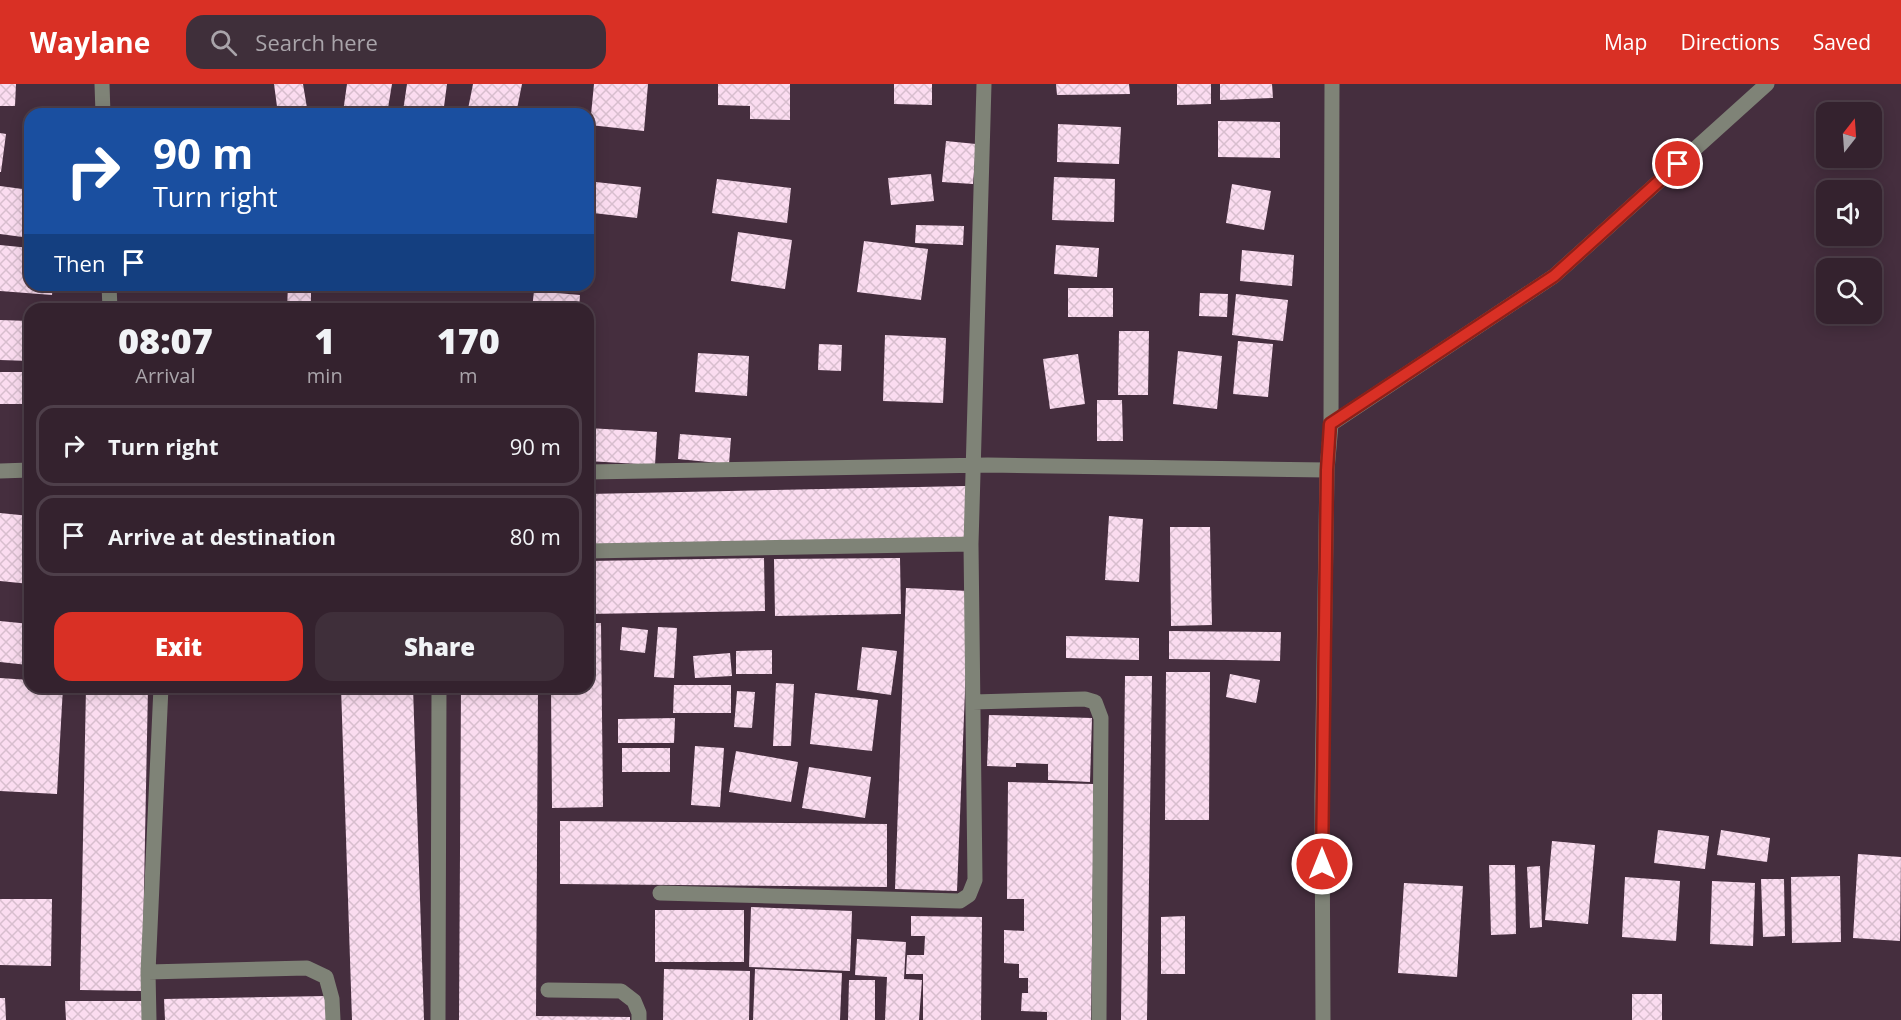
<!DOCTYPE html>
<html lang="en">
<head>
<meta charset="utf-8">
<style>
	body { margin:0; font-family:"Open Sans",sans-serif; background:#3f2f3a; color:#f1f3f6; height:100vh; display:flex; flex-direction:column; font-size:22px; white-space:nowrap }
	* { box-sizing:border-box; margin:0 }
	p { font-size:20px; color:#a9a4aa }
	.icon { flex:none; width:33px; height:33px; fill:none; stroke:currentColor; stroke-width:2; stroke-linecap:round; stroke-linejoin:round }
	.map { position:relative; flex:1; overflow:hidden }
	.side { position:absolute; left:24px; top:219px; width:570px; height:390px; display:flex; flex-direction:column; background:#34222e; border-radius:18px; box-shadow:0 3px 15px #0003,0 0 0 2px #4e3f4a }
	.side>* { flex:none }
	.top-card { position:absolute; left:24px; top:24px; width:570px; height:183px; border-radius:18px; box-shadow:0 3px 15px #0003,0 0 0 2px #4e3f4a; background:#1a4fa0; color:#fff; overflow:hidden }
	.needle { width:39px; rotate:17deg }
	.tools { position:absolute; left:1816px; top:18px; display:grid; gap:12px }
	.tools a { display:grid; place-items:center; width:66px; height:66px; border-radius:12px; background:#34222e; box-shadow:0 3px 15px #0003,0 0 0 2px #4e3f4a; font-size:30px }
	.pin { position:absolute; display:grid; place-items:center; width:51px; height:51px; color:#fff; margin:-26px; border:3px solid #fff; border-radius:50%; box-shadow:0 2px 6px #0007 }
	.me { position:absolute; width:66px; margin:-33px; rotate:0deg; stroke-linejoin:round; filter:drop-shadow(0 0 4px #0008) }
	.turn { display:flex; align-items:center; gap:21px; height:126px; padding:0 30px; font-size:27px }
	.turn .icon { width:78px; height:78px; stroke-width:2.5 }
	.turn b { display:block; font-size:42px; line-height:51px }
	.then { display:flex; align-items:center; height:57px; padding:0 30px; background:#0003; gap:12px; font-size:22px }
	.eta { display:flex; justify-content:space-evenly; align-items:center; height:102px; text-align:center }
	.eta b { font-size:36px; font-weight:800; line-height:42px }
	.cta { display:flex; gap:12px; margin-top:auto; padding:12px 30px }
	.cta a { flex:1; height:69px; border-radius:18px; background:#d93025; color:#fff; font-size:24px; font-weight:800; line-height:69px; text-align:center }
	.cta a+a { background:#3f2f3a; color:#f1f3f6 }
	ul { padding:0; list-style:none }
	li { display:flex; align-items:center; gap:18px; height:81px; margin:0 12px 9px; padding:0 18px; border:3px solid #4e3f4a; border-radius:18px }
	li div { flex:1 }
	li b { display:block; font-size:22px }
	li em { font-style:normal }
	header { display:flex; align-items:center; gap:36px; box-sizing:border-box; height:84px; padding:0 30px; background:#d93025; color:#fff }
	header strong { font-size:28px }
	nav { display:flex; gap:33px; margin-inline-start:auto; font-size:21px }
	.search { width:420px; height:54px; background:#3f2f3a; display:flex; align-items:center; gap:15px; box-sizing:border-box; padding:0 21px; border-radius:18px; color:#a9a4aa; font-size:22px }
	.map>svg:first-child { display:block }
	.building { fill:url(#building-cross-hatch) }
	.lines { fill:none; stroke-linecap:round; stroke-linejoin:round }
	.minor { stroke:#7f8377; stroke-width:15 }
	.route-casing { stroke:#8d1f18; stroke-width:15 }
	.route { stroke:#d93025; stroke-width:10 }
</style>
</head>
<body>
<header>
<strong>Waylane</strong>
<div class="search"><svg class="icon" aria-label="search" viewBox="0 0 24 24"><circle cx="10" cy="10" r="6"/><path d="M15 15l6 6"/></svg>Search here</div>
<nav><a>Map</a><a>Directions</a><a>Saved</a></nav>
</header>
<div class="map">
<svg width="1901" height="936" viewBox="0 0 1901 936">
	<defs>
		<pattern id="building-cross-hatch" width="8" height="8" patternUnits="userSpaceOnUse" patternTransform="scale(1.5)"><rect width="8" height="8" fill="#fbdcf0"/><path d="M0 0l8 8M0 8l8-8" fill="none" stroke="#d8bece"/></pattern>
	</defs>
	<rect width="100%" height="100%" fill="#452e3e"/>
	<path class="building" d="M 0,0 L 16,0 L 15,22 L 0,22 Z
		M 274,0 L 303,0 L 308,30 L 278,30 Z
		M 347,0 L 392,0 L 387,30 L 343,28 Z
		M 407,0 L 447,0 L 443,30 L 403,27 Z
		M 473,0 L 522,0 L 516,30 L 467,30 Z
		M 594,0 L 648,0 L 644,47 L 590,41 Z
		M 718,0 L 790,0 L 790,36 L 750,35 L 750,22 L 718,21 Z
		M 894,0 L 932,0 L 932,21 L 894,20 Z
		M 1056,0 L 1129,0 L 1130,10 L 1057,11 Z
		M 1177,0 L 1211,0 L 1211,20 L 1177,21 Z
		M 1220,0 L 1272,0 L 1273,14 L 1220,16 Z
		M 1218,37 L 1280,38 L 1280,74 L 1218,73 Z
		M 1058,40 L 1121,43 L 1119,80 L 1057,78 Z
		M 0,49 L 6,50 L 1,88 L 0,88 Z
		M 946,57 L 976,60 L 973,100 L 942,98 Z
		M 931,90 L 934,117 L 891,121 L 888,94 Z
		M 1054,93 L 1115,95 L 1114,138 L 1052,136 Z
		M 717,95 L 791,104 L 787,139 L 712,129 Z
		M 596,98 L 641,103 L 637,134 L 593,129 Z
		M 1232,100 L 1271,107 L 1264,146 L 1226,139 Z
		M 0,102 L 30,106 L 30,154 L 0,150 Z
		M 916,141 L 964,142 L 963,161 L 915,159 Z
		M 738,148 L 792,156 L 785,205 L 731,197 Z
		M 864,157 L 928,165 L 921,216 L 857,208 Z
		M 0,161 L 30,164 L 30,201 L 53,201 L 52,211 L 0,207 Z
		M 1056,161 L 1099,164 L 1097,193 L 1054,190 Z
		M 1242,166 L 1294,171 L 1292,202 L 1240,197 Z
		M 288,201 L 311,201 L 311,225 L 287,225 Z
		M 1068,204 L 1113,204 L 1113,233 L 1068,233 Z
		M 534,207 L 580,211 L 579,225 L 532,225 Z
		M 1200,209 L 1228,210 L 1227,233 L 1199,232 Z
		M 1236,210 L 1288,216 L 1283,257 L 1232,251 Z
		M 0,236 L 30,237 L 30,277 L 0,276 Z
		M 1119,247 L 1149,247 L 1148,311 L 1118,311 Z
		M 885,251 L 946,254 L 943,319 L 883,317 Z
		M 1238,257 L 1273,260 L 1268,313 L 1233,310 Z
		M 819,260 L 842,261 L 841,287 L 818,286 Z
		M 1178,267 L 1222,272 L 1217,325 L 1173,320 Z
		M 698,269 L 749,272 L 747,312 L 695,308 Z
		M 1078,270 L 1085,320 L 1050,325 L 1043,275 Z
		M 0,288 L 30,288 L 30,320 L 0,320 Z
		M 1097,316 L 1122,316 L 1123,357 L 1097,357 Z
		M 588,344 L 657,348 L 655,381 L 588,377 Z
		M 680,350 L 731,354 L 729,380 L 678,375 Z
		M 966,402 L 967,453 L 588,461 L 588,410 Z
		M 0,429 L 30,432 L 30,500 L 0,497 Z
		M 1109,432 L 1143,435 L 1139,498 L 1105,496 Z
		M 1170,443 L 1210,443 L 1212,541 L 1171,542 Z
		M 764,474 L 765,527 L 588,530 L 588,477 Z
		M 900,474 L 901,530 L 775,532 L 774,475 Z
		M 906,504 L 969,507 L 957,807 L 895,805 Z
		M 0,537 L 30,540 L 28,581 L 0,578 Z
		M 588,539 L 601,539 L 603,723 L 552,724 L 551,603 L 588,603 Z
		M 622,543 L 648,546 L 645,569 L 620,566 Z
		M 658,543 L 677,544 L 674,594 L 654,593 Z
		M 1169,547 L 1281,548 L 1280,577 L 1169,575 Z
		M 1066,552 L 1139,554 L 1139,576 L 1066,574 Z
		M 862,563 L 897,567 L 891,611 L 857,606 Z
		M 772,566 L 772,590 L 736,590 L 736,567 Z
		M 730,569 L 732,592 L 695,594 L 693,572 Z
		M 1166,588 L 1210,588 L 1209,736 L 1165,736 Z
		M 1230,590 L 1260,596 L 1256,619 L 1226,613 Z
		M 1125,592 L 1152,592 L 1147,936 L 1121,936 Z
		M 0,594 L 30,596 L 30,603 L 63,603 L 57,710 L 0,707 Z
		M 776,599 L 794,600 L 791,662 L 773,662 Z
		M 674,601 L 731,601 L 731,629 L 673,629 Z
		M 86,603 L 148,603 L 142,907 L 80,906 Z
		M 341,603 L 413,603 L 424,936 L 352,936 Z
		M 461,603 L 538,603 L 536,932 L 630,933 L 630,936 L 459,936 Z
		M 737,607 L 755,608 L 752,644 L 734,643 Z
		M 815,609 L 878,616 L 872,667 L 810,660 Z
		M 989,631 L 1092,634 L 1090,698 L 1048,696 L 1048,680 L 1016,679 L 1016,683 L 987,682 Z
		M 675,634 L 674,659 L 618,659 L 618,635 Z
		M 695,662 L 724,664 L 720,723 L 691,721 Z
		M 622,664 L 670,664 L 670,688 L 622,688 Z
		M 736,667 L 798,678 L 791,718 L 729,708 Z
		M 809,683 L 871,693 L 865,734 L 802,724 Z
		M 1008,698 L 1094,700 L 1091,936 L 1047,936 L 1047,928 L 1021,927 L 1022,909 L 1028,909 L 1028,894 L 1019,894 L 1019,880 L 1004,879 L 1004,846 L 1024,847 L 1024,815 L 1007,815 Z
		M 560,737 L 887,740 L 887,803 L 560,800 Z
		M 1658,746 L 1709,752 L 1705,785 L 1654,779 Z
		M 1721,746 L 1770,754 L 1767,778 L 1717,771 Z
		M 1552,757 L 1595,761 L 1588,840 L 1545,836 Z
		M 1858,770 L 1901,773 L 1900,857 L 1853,854 Z
		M 1489,781 L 1515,781 L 1516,850 L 1491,851 Z
		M 1540,782 L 1542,843 L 1530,844 L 1527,783 Z
		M 1840,792 L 1841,858 L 1792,859 L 1791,793 Z
		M 1625,793 L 1680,797 L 1676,857 L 1622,853 Z
		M 1761,795 L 1784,795 L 1785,852 L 1763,853 Z
		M 1712,797 L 1755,799 L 1753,862 L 1710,860 Z
		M 1404,799 L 1463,802 L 1457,893 L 1398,889 Z
		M 0,815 L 52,815 L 51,882 L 0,881 Z
		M 751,823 L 852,827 L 850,887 L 749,883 Z
		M 655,826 L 744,826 L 744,878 L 655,878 Z
		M 911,832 L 982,833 L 981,936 L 923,936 L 923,890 L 906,890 L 907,871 L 924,871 L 925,852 L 911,852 Z
		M 1185,832 L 1185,890 L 1161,890 L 1161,833 Z
		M 857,855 L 906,858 L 904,895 L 922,896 L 919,936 L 885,936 L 887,893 L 855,891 Z
		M 664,885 L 750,887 L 749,936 L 663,936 Z
		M 755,885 L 842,889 L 840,936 L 753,936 Z
		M 849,896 L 875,896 L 875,936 L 848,936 Z
		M 1632,910 L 1662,910 L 1662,936 L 1632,936 Z
		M 327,912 L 328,936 L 165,936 L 164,915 Z
		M 0,914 L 5,914 L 6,936 L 0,936 Z
		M 65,917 L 143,917 L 143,936 L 66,936 Z"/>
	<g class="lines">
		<path class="minor" d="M 102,0 L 103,30
			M 109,201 L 110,225
			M 1331,340 L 1554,192 L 1767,0
			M 0,387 L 30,386
			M 588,388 L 988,381 L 1327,386
			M 588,467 L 971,460
			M 973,618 L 1085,615 L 1095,618 L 1101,634 L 1099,936
			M 660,809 L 960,817 L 969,811 L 975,796 L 971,460 L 984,0
			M 148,888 L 307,884 L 326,893 L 332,915 L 333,936
			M 548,906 L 621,907 L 634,917 L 639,929 L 639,936
			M 149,936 L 148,888 L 161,603
			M 438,936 L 439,603
			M 1323,936 L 1322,713 L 1327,386 L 1331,340 L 1332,0"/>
	</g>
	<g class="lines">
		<g class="route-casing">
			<path id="route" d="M 1322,780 L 1327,386 L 1330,340 L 1554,192 L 1678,80"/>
		</g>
		<use href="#route" class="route"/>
	</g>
</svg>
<div class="tools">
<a><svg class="needle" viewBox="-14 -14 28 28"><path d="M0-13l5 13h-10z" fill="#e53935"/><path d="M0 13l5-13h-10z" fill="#a9a4aa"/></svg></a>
<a><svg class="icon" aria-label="sound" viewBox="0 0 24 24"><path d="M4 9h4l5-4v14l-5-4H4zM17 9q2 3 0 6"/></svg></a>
<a><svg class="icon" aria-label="search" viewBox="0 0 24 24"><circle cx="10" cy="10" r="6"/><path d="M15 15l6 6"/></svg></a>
</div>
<div class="pin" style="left:1678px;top:80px;background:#d93025"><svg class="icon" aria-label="arrive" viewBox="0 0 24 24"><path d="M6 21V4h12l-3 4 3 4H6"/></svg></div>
<svg class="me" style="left:1322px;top:780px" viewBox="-20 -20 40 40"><circle r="17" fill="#d93025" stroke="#fff" stroke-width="3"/><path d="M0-11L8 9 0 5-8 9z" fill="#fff"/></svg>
<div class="top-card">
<div class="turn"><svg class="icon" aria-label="right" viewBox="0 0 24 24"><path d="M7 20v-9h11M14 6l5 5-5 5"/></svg><div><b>90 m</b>Turn right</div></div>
<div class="then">Then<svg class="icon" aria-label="arrive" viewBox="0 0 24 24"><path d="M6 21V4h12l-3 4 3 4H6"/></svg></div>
</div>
<section class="side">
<div class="eta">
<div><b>08:07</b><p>Arrival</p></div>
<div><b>1</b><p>min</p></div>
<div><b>170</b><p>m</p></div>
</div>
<ul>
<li><svg class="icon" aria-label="right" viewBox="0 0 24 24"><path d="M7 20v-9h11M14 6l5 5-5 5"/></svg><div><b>Turn right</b></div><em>90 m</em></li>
<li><svg class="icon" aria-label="arrive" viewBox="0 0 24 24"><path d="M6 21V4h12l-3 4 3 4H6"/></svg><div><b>Arrive at destination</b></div><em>80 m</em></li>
</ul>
<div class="cta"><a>Exit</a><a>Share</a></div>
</section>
</div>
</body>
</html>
